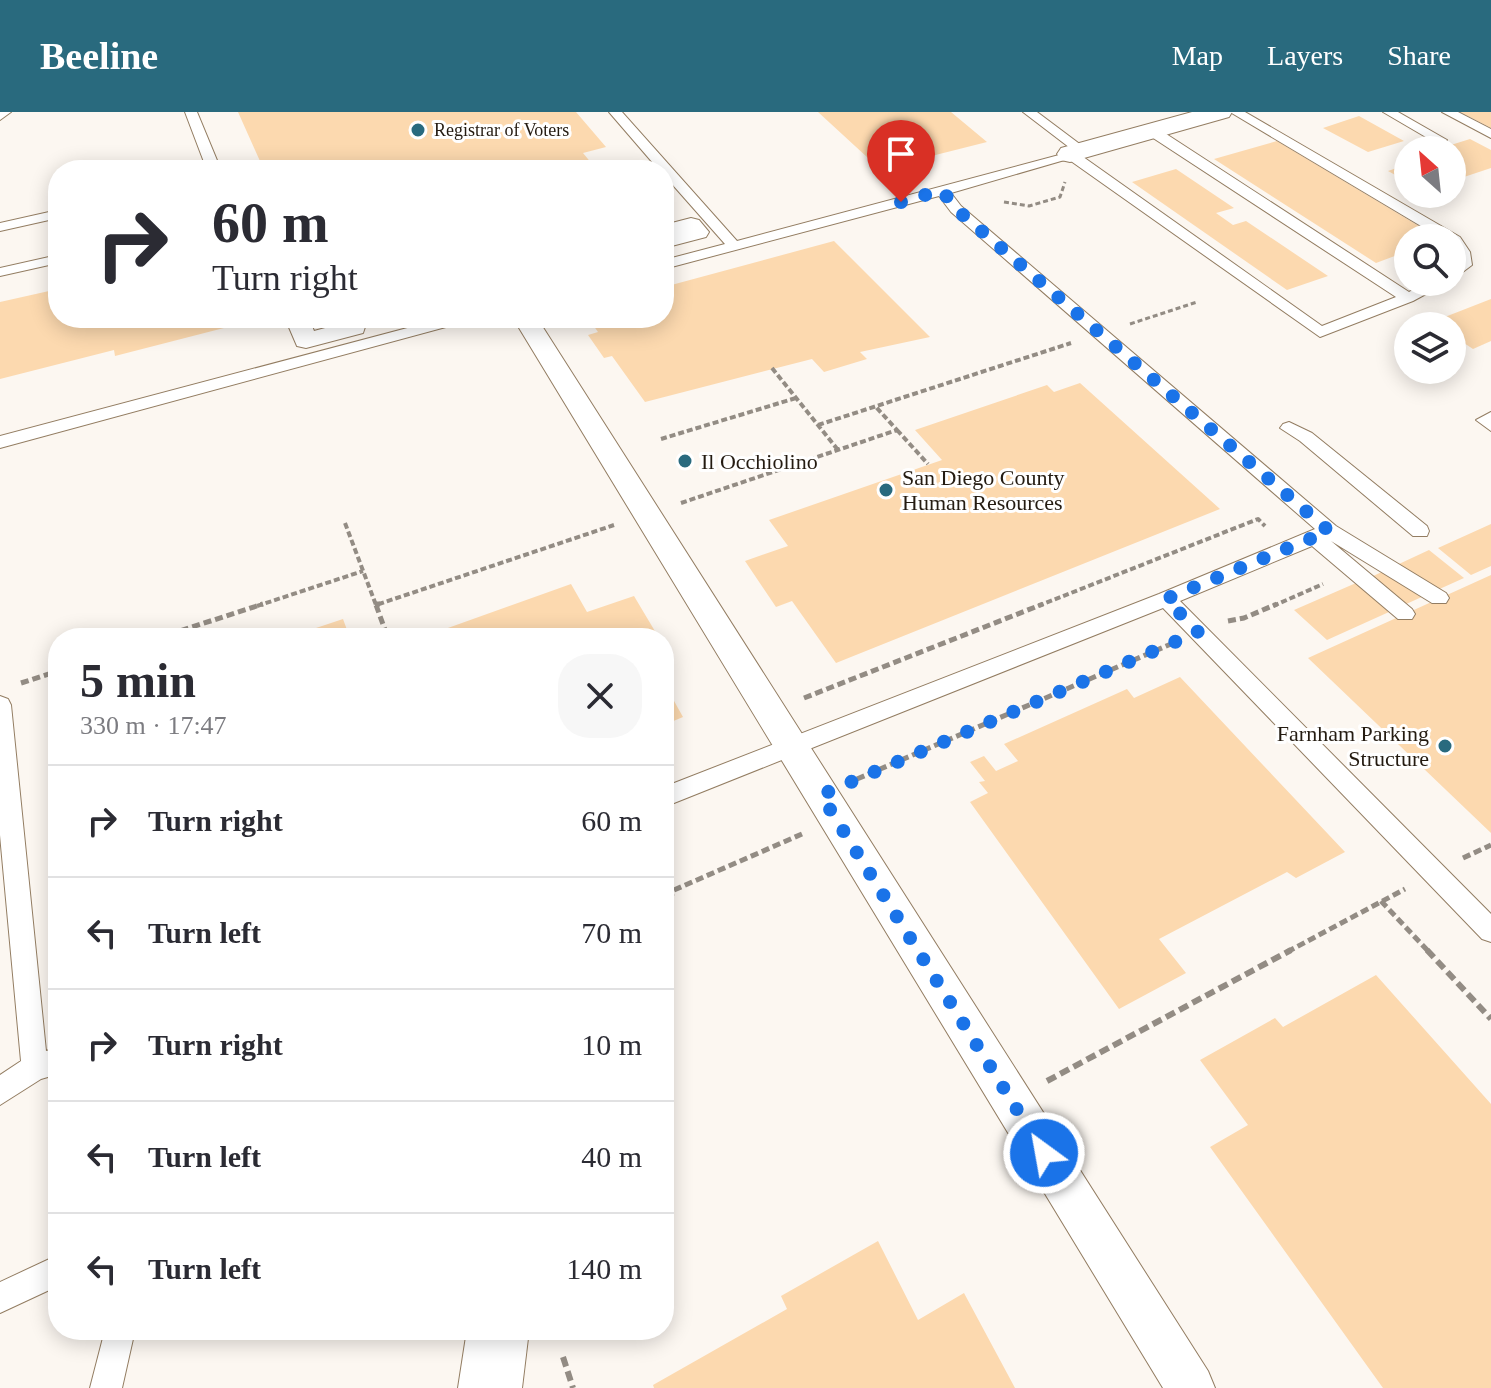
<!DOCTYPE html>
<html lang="en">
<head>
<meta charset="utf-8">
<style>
	body { margin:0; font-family:Georgia,serif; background:#f7f7f7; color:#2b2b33; height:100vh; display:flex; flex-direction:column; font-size:30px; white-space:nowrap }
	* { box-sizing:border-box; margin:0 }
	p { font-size:26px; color:#7c7c81 }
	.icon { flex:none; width:44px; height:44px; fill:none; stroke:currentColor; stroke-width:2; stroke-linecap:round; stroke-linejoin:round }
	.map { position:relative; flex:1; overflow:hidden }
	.panel { position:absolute; left:48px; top:516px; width:626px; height:712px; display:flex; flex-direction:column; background:#fff; border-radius:32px; box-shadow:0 4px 20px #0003 }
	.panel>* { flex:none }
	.hud { position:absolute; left:48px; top:48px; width:626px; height:168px; border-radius:32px; box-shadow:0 4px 20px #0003; background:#fff; color:#2b2b33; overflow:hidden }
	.needle { width:52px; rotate:333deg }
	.buttons { position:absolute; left:1394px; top:24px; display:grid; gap:16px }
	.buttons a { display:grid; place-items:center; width:72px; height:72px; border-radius:50%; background:#fff; box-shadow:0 4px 20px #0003; font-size:40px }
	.pin { position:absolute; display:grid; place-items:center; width:68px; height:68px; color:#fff; margin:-82px -34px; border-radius:50% 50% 50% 0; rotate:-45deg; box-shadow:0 0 8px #0007 }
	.pin .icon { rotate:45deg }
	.me { position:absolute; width:88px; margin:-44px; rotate:328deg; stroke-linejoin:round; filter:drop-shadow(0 0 6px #0008) }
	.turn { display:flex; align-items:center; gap:28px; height:168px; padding:0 32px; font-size:36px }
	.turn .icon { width:104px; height:104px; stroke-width:2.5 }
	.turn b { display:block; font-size:56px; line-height:68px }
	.round { display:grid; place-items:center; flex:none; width:84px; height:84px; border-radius:32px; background:#f7f7f7 }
	.summary { display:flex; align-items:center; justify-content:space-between; height:136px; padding:0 32px }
	h1 { font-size:48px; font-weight:600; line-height:60px }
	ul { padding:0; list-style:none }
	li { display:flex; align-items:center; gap:24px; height:112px; padding:0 32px; border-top:2px solid #e1e1e2 }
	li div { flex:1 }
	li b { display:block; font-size:30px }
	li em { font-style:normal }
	header { display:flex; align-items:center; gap:48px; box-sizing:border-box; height:112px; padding:0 40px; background:#296a7e; color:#fff }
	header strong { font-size:38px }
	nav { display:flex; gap:44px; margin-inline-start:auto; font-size:28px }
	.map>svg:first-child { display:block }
	.building { fill:#fcd9af }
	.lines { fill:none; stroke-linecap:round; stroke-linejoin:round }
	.service-casing { stroke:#937d62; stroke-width:2 }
	.pedestrian-casing { stroke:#937d62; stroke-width:2 }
	.minor-casing { stroke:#937d62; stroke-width:2 }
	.tertiary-casing { stroke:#937d62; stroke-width:2 }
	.path-far3 { stroke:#938c84; stroke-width:3; stroke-dasharray:5 3; stroke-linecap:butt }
	.path-far2 { stroke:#938c84; stroke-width:4; stroke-dasharray:6 3; stroke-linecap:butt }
	.path-far1 { stroke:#938c84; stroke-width:5; stroke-dasharray:8 4; stroke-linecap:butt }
	.path { stroke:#938c84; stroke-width:6; stroke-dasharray:10 5; stroke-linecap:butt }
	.service { fill:#fff; fill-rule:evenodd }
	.pedestrian { fill:#fff; fill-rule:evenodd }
	.minor { fill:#fff; fill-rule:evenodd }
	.tertiary { fill:#fff; fill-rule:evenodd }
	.route { stroke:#1a73e8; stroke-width:14; stroke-dasharray:0 25.2 }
	.poi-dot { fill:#296a7e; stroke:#fff; stroke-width:3 }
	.labels { text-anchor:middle; stroke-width:6; stroke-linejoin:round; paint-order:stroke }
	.far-poi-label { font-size:18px; fill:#241b11; stroke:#fff; text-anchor:start }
	.poi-label { font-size:22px; fill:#241b11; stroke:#fff; text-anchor:start }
</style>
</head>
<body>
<header>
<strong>Beeline</strong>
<nav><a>Map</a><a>Layers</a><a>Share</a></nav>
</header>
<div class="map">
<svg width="1491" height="1276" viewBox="0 0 1491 1276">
	<rect width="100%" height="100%" fill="#fcf7f1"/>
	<path class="building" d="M 238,0 L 576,0 L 606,35 L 583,41 L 597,58 L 264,58 Z
		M 818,0 L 951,0 L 987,30 L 880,57 Z
		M 1460,0 L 1491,0 L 1491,16 Z
		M 1359,4 L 1404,29 L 1368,40 L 1323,16 Z
		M 1470,27 L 1491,38 L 1491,56 L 1452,69 L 1452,38 L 1438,37 Z
		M 1277,29 L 1439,126 L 1408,126 L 1408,139 L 1376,151 L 1214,47 Z
		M 1408,52 L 1408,70 L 1388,59 Z
		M 1176,57 L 1234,96 L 1216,101 L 1233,113 L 1246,109 L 1328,164 L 1287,178 L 1132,70 Z
		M 834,129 L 930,225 L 860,240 L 867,247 L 824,260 L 812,247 L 645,290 L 612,244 L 604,246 L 588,223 L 598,220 L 588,206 L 664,206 L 664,175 Z
		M 58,177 L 58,206 L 259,207 L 115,244 L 114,238 L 0,267 L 0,190 Z
		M 1491,187 L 1491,229 L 1473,237 L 1452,223 L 1452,214 L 1438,214 L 1432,210 Z
		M 1080,271 L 1220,397 L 836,551 L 792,489 L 776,495 L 745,449 L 788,434 L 769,408 L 942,348 L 915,318 L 1047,273 L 1054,280 Z
		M 1491,412 L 1491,454 L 1471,463 L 1438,436 Z
		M 1429,438 L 1464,466 L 1404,493 L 1371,465 Z
		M 1491,463 L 1491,721 L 1308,546 Z
		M 1356,471 L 1389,500 L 1327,528 L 1294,498 Z
		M 571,472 L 587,500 L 634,484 L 659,526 L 420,526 Z
		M 343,507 L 350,526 L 289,526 L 289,525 Z
		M 1180,565 L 1345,740 L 1296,766 L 1287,760 L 1159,827 L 1186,861 L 1119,897 L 970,690 L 988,681 L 979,670 L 985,669 L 970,650 L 984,644 L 996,659 L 1018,649 L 1004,632 L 1127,577 L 1134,586 Z
		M 664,571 L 683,605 L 664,613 Z
		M 1376,863 L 1491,992 L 1491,1276 L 1383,1276 L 1210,1035 L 1248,1013 L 1200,948 L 1275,906 L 1283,915 Z
		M 878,1129 L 918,1208 L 964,1181 L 1015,1276 L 654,1276 L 653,1273 L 787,1197 L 781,1184 Z"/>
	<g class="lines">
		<g class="service-casing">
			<path id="service" d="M 0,0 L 11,0 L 0,8 Z
				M 185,0 L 197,0 L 221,58 L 207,58 Z
				M 609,0 L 622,0 L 737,129 L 1074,39 L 1023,0 L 1037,0 L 1089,39 L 1079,42 L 1322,214 L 1396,185 L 1147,22 L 1147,16 L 1157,16 L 1409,180 L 1428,170 L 1448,170 L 1413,189 L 1320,225 L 1068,47 L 951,81 L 961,94 L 1336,414 L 1446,481 L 1449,486 L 1446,491 L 1432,491 L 1331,429 L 1412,497 L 1415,502 L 1412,507 L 1398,507 L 1312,434 L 1180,489 L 1491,802 L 1491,830 L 1482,827 L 1163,496 L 664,695 L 664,675 L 1159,482 L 1315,417 L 951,100 L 939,84 L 664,157 L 664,148 L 725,132 L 664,63 L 664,58 L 659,58 Z
				M 1230,0 L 1245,0 L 1460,125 L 1470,140 L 1472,153 L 1452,168 L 1452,156 L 1457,152 L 1452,126 L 1441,126 Z
				M 1383,0 L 1398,0 L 1447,28 L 1436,31 Z
				M 1442,0 L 1458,0 L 1491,17 L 1491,26 Z
				M 58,98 L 58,106 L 0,119 L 0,111 Z
				M 58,143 L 58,151 L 0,164 L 0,156 Z
				M 445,206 L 471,206 L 468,209 L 0,336 L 0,324 Z
				M 1491,300 L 1491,319 L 1476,308 Z
				M 1289,310 L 1312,321 L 1427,414 L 1429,419 L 1427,424 L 1413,424 L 1300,329 L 1280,316 L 1283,312 Z
				M 0,584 L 8,587 L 11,593 L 46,939 L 58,936 L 58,962 L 41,967 L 0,993 L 0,963 L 21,949 L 0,723 Z
				M 58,1143 L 58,1174 L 0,1201 L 0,1170 Z
				M 105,1218 L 135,1218 L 122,1276 L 90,1276 Z"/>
		</g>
		<g class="pedestrian-casing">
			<path id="pedestrian" d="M 691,106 L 699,108 L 709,120 L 706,125 L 664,136 L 664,113 Z
				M 285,206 L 309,206 L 314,219 L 340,212 L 342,206 L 383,206 L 379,211 L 365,215 L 363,221 L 306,236 L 297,234 Z
				M 513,206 L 537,206 L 1208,1259 L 1215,1276 L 1163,1276 Z"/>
		</g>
		<g class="minor-casing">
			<path id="minor" d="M 1192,0 L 1232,0 L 1229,5 L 1070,50 L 1061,48 L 1057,42 L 1061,36 Z"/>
		</g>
		<g class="tertiary-casing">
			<path id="tertiary" d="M 467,1218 L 529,1218 L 522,1276 L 458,1276 Z"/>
		</g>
		<path class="path-far3" d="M 1004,90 L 1029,94 L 1060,85 L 1065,70
			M 1130,212 L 1197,190"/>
		<path class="path-far2" d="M 772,256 L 838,338
			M 818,313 L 1071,231
			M 897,318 L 928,352
			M 661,327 L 796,286
			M 681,391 L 897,318 L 876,295
			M 345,411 L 376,493 L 614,413
			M 257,494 L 363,459
			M 1038,494 L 1258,407 L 1265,414
			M 1273,494 L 1323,472"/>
		<path class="path-far1" d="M 375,492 L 380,492
			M 376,493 L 388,526
			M 1228,509 L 1244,506 L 1277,492
			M 158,526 L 263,492
			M 50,561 L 58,633
			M 21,571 L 58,559
			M 804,586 L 1043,492
			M 857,667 L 1171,532
			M 1463,746 L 1491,733
			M 1381,789 L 1429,840
			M 664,800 L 674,778 L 802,722
			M 1287,840 L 1405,777"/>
		<path class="path" d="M 1427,838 L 1491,907
			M 1047,969 L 1291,838
			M 563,1245 L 573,1276"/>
		<use href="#service" class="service"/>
		<use href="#pedestrian" class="pedestrian"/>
		<use href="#minor" class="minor"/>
		<use href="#tertiary" class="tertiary"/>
	</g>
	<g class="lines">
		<path class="route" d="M 901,90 L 942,78 L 956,97 L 1329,419 L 1166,487 L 1198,520 L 821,683 L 1044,1041"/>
	</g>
	<g class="poi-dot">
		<circle cx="418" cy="18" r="8"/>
		<circle cx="685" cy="349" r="8"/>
		<circle cx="886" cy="378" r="8"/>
		<circle cx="1445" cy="634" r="8"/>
	</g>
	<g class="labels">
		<g class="far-poi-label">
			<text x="434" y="24">Registrar of Voters</text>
		</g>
		<g class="poi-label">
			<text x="701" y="357">Il Occhiolino</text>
			<text x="902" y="373">San Diego County<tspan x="902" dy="25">Human Resources</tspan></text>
			<text x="1429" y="629" text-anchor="end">Farnham Parking<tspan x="1429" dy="25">Structure</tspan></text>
		</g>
	</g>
</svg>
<div class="buttons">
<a><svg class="needle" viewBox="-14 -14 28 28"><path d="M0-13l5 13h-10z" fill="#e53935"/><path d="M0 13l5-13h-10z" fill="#7c7c81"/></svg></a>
<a><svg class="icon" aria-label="search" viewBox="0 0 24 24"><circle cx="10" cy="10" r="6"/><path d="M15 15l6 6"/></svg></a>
<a><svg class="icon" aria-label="layers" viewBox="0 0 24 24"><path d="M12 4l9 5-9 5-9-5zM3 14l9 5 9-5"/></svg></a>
</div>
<div class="pin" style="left:901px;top:90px;background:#d93025"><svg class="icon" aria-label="arrive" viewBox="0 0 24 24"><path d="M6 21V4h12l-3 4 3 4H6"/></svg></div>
<svg class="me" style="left:1044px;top:1041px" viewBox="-20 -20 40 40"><circle r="17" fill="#1a73e8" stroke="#fff" stroke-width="3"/><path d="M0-11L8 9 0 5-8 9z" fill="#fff"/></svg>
<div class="hud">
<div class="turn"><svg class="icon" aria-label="right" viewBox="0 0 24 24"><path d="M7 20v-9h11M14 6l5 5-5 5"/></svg><div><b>60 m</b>Turn right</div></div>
</div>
<section class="panel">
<div class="summary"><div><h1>5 min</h1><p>330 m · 17:47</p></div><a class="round"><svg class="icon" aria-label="close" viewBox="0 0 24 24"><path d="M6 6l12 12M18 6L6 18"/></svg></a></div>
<ul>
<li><svg class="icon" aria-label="right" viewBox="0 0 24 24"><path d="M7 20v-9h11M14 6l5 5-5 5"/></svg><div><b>Turn right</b></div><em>60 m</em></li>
<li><svg class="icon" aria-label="left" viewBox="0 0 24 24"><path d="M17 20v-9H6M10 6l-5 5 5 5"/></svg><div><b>Turn left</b></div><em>70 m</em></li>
<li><svg class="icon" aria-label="right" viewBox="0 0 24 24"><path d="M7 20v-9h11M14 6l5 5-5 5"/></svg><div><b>Turn right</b></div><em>10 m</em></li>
<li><svg class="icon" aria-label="left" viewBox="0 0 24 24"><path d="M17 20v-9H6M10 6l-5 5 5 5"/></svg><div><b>Turn left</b></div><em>40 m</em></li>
<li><svg class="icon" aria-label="left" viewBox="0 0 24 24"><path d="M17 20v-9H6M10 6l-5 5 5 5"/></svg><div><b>Turn left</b></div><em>140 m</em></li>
</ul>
</section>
</div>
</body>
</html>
